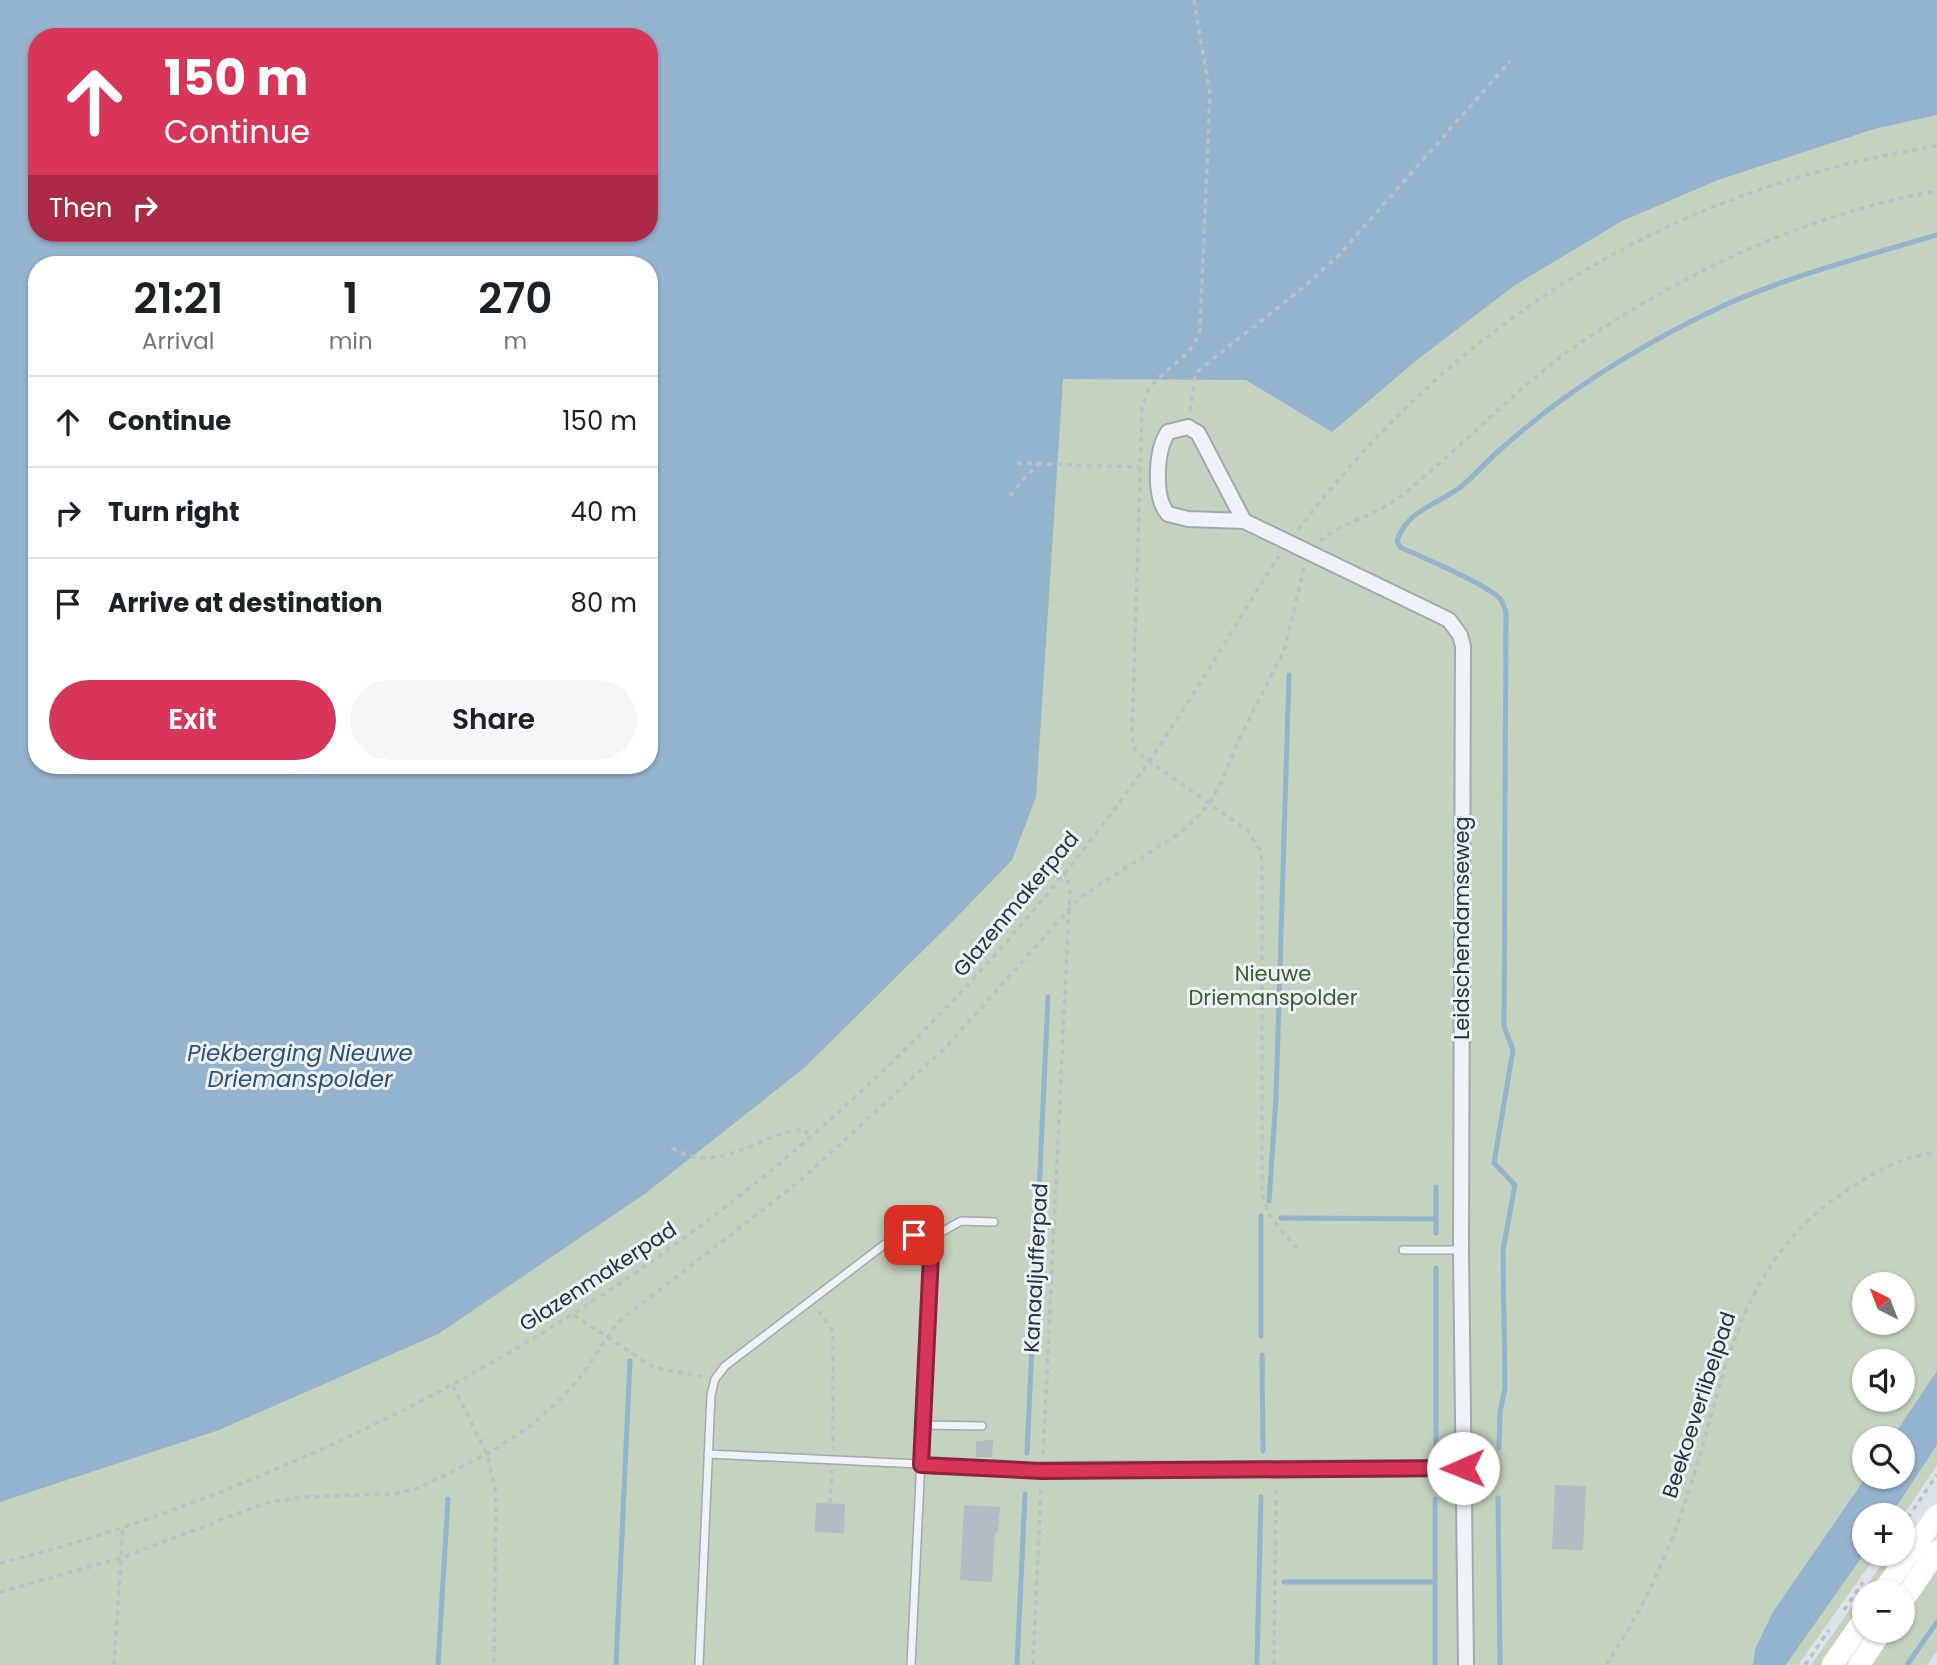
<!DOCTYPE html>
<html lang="en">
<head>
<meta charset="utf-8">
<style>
	body { margin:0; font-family:Poppins,sans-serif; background:#f6f6f6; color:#202124; height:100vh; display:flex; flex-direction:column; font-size:26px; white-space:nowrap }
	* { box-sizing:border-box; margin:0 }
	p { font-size:23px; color:#757577 }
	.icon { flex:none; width:38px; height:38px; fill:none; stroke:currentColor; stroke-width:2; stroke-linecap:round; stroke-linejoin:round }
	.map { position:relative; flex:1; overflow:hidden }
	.details { position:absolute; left:28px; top:256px; width:630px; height:518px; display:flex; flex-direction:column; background:#fff; border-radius:28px; box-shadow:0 2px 5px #0004 }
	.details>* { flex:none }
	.guide { position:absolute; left:28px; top:28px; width:630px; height:214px; border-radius:28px; box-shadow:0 2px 5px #0004; background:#d93559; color:#fff; overflow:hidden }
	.needle { width:46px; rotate:318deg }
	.buttons { position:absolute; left:1852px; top:1272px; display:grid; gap:14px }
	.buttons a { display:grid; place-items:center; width:63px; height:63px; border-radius:50%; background:#fff; box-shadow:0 2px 5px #0004; font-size:35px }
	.pin { position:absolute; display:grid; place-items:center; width:60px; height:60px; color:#fff; margin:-30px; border-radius:14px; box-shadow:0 4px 10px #0006 }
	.me { position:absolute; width:77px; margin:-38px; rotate:269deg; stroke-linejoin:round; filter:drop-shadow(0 0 5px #0008) }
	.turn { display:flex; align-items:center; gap:24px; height:147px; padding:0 21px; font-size:32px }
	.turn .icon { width:91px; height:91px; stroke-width:2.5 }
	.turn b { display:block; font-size:49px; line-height:60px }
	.then { display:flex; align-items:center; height:66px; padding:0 21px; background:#0003; gap:14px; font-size:26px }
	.eta { display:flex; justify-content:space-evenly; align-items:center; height:119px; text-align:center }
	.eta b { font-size:42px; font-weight:600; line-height:49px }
	.action { display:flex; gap:14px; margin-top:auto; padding:14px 21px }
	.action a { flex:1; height:80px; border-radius:42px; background:#d93559; color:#fff; font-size:28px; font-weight:600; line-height:80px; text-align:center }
	.action a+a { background:#f6f6f6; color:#202124 }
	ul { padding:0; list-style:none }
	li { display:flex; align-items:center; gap:21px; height:91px; padding:0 21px; border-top:2px solid #e0e0e0 }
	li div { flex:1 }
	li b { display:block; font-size:26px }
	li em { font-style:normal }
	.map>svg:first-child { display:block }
	.green { fill:#c4d3bd; fill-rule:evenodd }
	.water { fill:#94b3cc; fill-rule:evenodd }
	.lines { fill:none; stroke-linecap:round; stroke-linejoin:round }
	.stream { stroke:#94b3cc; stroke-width:5 }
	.building { fill:#b3bbc5 }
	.lane-casing { stroke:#a1a9b2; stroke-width:10 }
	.street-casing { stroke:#a1a9b2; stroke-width:18 }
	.path { stroke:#bac0c7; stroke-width:3.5; stroke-dasharray:5 5; stroke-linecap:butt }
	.lane { stroke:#eff2f6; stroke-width:7 }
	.street { stroke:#eff2f6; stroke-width:14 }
	.secondary { stroke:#fff; stroke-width:21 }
	.route-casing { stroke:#8d223a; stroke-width:18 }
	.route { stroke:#d93559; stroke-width:12 }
	.labels { text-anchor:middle; stroke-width:6; stroke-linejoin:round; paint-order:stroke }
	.street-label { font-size:21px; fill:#253040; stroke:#ecf1f6 }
	.park-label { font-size:21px; fill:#3c5c31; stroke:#ecf1f6 }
	.water-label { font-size:23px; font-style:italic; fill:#2c5277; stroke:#ecf1f6 }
</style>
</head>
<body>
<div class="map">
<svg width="1937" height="1665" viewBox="0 0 1937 1665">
	<rect width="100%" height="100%" fill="#dce2e8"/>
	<path class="green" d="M 0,0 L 1937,0 L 1937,1416 L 1902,1438 L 1864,1438 L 1864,1477 L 1895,1477 L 1864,1516 L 1764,1665 L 0,1665 ZM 37,37 L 649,37 L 649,233 L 37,233 ZM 37,264 L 649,264 L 649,765 L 37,765 ZM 1864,1284 L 1902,1284 L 1902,1323 L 1864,1323 ZM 1864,1362 L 1902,1362 L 1902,1400 L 1864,1400 Z
		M 1937,1445 L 1937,1465 L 1902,1517 L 1891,1515 Z
		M 1864,1554 L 1877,1554 L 1798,1665 L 1786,1665 Z
		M 1889,1554 L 1902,1554 L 1876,1592 L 1864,1592 L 1864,1609 L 1825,1665 L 1811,1665 Z
		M 1937,1560 L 1937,1651 L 1927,1665 L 1866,1665 L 1889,1631 L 1902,1631 L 1902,1612 Z"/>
	<path class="water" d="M 0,0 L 1937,0 L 1937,115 L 1874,129 L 1718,180 L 1622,221 L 1515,285 L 1417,360 L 1332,432 L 1246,380 L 1063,379 L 1036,797 L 1012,860 L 954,920 L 804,1068 L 646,1193 L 438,1334 L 219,1430 L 0,1502 ZM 37,37 L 649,37 L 649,233 L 37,233 ZM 37,264 L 649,264 L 649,765 L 37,765 Z
		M 1937,1371 L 1937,1445 L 1891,1515 L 1864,1516 L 1864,1554 L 1786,1665 L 1753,1665 L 1755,1649 L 1773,1612 L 1866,1477 L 1902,1477 L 1902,1438 L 1892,1438 Z"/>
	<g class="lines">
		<path class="stream" d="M 1269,1201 L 1276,1098 L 1289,675
			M 1261,1216 L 1261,1336
			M 1281,1218 L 1436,1219
			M 1436,1233 L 1436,1187
			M 1262,1355 L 1263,1451
			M 1499,1448 L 1500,1412 L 1505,1388 L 1503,1250 L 1515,1185 L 1494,1163 L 1513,1050 L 1504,1026 L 1506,612 C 1505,610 1502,602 1502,601 C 1490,585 1421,557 1400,547 L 1397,541 C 1407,509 1440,504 1463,485 C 1477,473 1489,459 1502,448 C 1519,433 1537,418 1556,404 C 1608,366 1666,332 1725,305 C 1793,275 1866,256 1937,235
			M 1436,1452 L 1436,1268
			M 1027,1453 L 1048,997
			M 1498,1498 L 1500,1665
			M 1435,1499 L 1435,1665
			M 1284,1582 L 1435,1582
			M 438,1665 L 448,1499
			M 616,1665 L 630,1361
			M 1017,1665 L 1025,1494
			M 1257,1665 L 1261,1497
			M 1907,1665 L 1937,1622"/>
	</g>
	<path class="building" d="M 993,1440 L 992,1457 L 976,1457 L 976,1441 Z
		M 1555,1485 L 1586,1486 L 1583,1550 L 1552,1549 Z
		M 816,1503 L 845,1504 L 844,1533 L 815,1532 Z
		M 964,1505 L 1000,1507 L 998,1533 L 995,1532 L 992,1582 L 960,1580 Z"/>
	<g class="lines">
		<g class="lane-casing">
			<path id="lane" d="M 924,1242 L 961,1221 L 994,1222
				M 1403,1250 L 1461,1250
				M 923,1425 L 982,1426
				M 708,1454 L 1042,1470
				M 699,1665 L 711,1395 L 715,1379 L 725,1366 L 885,1244 C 906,1229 919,1233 931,1255 L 911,1665"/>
		</g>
		<g class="street-casing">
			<path id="street" d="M 1244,521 L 1198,433 L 1188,427 L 1168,432 C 1156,450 1153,497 1168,514 L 1188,519 L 1244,521 L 1449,620 L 1460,635 L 1463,646 L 1461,1250 L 1466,1665
				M 1042,1470 L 1463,1468"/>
		</g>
		<path class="path" d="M 1194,0 L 1210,95 L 1200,330 C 1192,360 1161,368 1147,393 C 1145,397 1144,404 1142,409 L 1132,736 L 1134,748 L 1140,755 L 1247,830 L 1260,850 L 1262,862 L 1262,1194 L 1270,1216 L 1299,1251
			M 1190,411 L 1195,377 L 1199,370 L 1299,291 L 1339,255 L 1510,61
			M 1017,463 L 1140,467
			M 1010,496 L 1027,475 L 1040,463
			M 1298,530 C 1460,317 1672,188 1937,146
			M 1320,541 C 1341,524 1368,517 1391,503 C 1401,497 1411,488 1420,480 C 1472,437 1518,387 1573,348 C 1682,273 1806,214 1937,191
			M 672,1148 C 719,1177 758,1134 803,1129 L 811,1137
			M 818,1311 L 833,1331 L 833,1449
			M 574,1315 L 653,1367 L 702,1377
			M 453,1386 L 487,1454 L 496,1493 L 494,1665
			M 1043,1454 L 1070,887 L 1065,873
			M 830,1503 L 832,1470
			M 1902,1526 L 1937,1475
			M 0,1563 C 87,1542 172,1512 255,1478 C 577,1345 843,1146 1062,876 C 1105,824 1145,769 1181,713 C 1215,661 1245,608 1279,556
			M 0,1592 L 121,1558 L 266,1503 L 301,1497 L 395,1494 L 421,1487 L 487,1454 L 529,1427 L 559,1401 L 581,1376 L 617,1323 L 801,1180 L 945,1048 L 1079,898 L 1178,834 L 1199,816 L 1209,804 L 1221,783 L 1241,735 L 1284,651 L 1304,568
			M 1844,1610 L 1863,1582
			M 114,1665 L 123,1528
			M 1033,1665 L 1041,1486
			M 1274,1665 L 1276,1485
			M 1606,1665 C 1639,1616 1663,1565 1683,1509 C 1726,1387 1730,1265 1850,1188 C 1877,1171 1904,1155 1937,1153
			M 1805,1665 L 1829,1630"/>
		<use href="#lane" class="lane"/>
		<use href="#street" class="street"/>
		<path class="secondary" d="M 1882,1592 L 1937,1515
			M 1902,1602 L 1937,1551
			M 1832,1665 L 1864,1619
			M 1859,1665 L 1882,1631"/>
	</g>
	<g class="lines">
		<g class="route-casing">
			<path id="route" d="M 914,1235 L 924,1242 L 931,1255 L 921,1465 L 1042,1471 L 1463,1468"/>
		</g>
		<use href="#route" class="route"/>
	</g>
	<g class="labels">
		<g class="street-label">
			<text transform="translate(1016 904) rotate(-50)" y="7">Glazenmakerpad</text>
			<text transform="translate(1462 928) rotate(-90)" y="7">Leidschendamseweg</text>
			<text transform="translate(1036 1268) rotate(-87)" y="7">Kanaaljufferpad</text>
			<text transform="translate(598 1277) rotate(-33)" y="7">Glazenmakerpad</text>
			<text transform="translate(1699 1405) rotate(-72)" y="7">Beekoeverlibelpad</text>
		</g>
		<g class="park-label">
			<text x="1273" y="981">Nieuwe<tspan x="1273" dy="24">Driemanspolder</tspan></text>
		</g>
		<g class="water-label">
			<text x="300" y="1061">Piekberging Nieuwe<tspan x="300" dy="26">Driemanspolder</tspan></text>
		</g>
	</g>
</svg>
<div class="buttons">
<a><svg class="needle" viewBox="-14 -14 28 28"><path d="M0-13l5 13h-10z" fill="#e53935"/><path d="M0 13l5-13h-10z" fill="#757577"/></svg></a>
<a><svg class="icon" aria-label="sound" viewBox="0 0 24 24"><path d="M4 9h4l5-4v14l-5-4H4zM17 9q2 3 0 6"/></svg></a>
<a><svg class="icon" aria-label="search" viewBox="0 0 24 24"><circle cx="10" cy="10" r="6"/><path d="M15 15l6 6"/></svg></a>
<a>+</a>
<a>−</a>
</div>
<div class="pin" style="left:914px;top:1235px;background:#d93025"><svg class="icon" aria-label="arrive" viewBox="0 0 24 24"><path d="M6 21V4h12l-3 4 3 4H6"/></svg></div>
<svg class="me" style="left:1463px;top:1468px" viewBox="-20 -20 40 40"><circle r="19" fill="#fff"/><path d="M0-13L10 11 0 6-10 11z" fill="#d93559"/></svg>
<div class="guide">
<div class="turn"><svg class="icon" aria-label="ahead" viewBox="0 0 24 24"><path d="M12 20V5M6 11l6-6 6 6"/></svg><div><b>150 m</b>Continue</div></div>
<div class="then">Then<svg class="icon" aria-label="right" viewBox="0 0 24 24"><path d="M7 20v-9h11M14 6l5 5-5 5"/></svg></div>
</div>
<section class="details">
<div class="eta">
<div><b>21:21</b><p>Arrival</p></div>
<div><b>1</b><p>min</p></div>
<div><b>270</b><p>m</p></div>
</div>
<ul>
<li><svg class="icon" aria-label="ahead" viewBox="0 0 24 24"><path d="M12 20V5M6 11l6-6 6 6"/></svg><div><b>Continue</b></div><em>150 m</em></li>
<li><svg class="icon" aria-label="right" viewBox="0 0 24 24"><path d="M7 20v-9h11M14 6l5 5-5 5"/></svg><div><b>Turn right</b></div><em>40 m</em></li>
<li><svg class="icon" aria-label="arrive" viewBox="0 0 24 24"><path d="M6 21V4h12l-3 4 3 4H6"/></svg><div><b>Arrive at destination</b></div><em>80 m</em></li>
</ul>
<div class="action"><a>Exit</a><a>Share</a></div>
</section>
</div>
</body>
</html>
